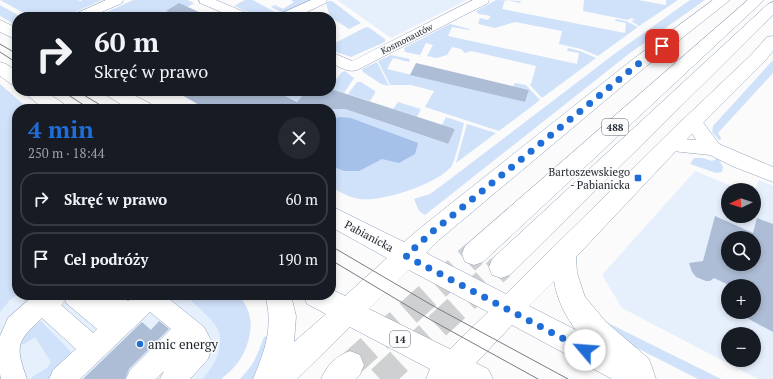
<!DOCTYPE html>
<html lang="pl">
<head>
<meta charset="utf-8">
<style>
	body { margin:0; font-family:"PT Serif",serif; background:#242831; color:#f1f3f6; height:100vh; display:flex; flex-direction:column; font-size:15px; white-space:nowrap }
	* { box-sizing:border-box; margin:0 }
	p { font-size:13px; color:#9ea1a6 }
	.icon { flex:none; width:22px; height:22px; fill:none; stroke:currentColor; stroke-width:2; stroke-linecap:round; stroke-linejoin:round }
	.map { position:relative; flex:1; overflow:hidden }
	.drawer { position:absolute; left:12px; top:104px; width:324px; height:196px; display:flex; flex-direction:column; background:#171b24; border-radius:16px; box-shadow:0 2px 6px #0003 }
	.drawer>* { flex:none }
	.top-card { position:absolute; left:12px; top:12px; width:324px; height:84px; border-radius:16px; box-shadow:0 2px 6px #0003; background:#171b24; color:#f1f3f6; overflow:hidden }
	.needle { width:26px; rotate:266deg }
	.fabs { position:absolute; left:721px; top:183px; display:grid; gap:8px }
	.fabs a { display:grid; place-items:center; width:40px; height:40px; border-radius:50%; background:#171b24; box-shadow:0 2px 6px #0003; font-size:20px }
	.pin { position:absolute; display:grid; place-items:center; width:34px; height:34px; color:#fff; margin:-17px; border-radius:8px; box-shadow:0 2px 6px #0006 }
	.me { position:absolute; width:44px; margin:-22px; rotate:297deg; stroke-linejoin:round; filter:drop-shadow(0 0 3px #0008) }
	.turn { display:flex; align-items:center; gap:14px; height:84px; padding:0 16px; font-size:18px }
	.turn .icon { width:52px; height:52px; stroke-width:2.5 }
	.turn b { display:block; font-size:28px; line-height:34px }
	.round { display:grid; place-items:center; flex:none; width:42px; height:42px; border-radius:21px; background:#242831 }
	.overview { display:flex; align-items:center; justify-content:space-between; height:68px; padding:0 16px }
	h1 { font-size:24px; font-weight:600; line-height:30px; color:#1f6dd7 }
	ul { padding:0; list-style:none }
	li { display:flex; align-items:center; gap:12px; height:54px; margin:0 8px 6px; padding:0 8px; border:2px solid #363941; border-radius:16px }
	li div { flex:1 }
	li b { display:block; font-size:15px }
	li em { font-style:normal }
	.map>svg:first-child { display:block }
	.built { fill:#e6effc; fill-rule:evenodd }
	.green { fill:#d0e1fa }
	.forest { fill:#a5c1ea }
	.building { fill:#adbdd6; fill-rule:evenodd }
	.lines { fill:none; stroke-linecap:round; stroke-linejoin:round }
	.major-tunnel { stroke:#ced0d1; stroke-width:26; stroke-dasharray:26 13; stroke-linecap:butt }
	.minor-casing { stroke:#92a2b9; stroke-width:1 }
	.major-casing { stroke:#92a2b9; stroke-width:1 }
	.minor { fill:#fff; fill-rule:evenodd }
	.major { fill:#fff; fill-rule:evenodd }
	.tram { stroke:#787b81; stroke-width:1 }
	.route { stroke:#1f6dd7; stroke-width:7; stroke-dasharray:0 12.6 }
	.poi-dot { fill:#1f6dd7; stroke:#fbfbfb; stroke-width:1.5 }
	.labels { text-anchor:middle; stroke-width:3; stroke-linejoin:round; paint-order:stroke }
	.far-street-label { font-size:9px; fill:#1c222b; stroke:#fbfbfb }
	.shield { fill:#fbfbfb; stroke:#5f6369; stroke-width:1 }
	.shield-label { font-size:10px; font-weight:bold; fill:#1c222b }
	.poi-label { font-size:11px; fill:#1c222b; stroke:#fbfbfb; text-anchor:end }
	.street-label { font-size:11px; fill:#1c222b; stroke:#fbfbfb }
	.near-poi-label { font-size:13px; fill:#1c222b; stroke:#fbfbfb; text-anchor:start }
</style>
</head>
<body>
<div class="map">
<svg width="773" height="379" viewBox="0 0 773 379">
	<rect width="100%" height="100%" fill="#fbfbfb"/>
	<path class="built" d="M 337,0 L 467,0 L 391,38 Z
		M 695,171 L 741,190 L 728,190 L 728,216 L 754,216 L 754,187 L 757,188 L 757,184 L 759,180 L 773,186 L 773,379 L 758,379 L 622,308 L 602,275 ZM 728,238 L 754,238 L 754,264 L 728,264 ZM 728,286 L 754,286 L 754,312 L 728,312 ZM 728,334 L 754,334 L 754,360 L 728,360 Z
		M 17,295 L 237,295 L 241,298 L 249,314 L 251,323 L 250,333 L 245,350 L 241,358 L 221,379 L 0,379 L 0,312 L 10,300 Z"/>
	<path class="green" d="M 0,0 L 77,0 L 81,1 L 83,0 L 102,0 L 64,17 L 31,17 Z
		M 133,0 L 188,0 L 194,3 L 188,7 L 166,11 L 179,17 L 96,17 Z
		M 245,0 L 253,0 L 280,15 C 264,22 249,12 234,6 Z
		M 291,0 L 312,0 L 283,13 L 271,7 L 275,5 L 283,9 L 294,2 Z
		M 496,0 L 521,1 L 520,3 L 505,0 L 502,9 L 625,33 L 626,23 L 615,21 L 616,19 L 626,21 L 638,27 L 598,56 L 581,49 L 559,44 L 562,31 L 515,22 L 495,28 L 478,24 L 480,18 L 488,20 L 491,16 L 479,14 L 476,11 Z
		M 584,0 L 638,0 L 666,5 L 666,0 L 678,0 L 639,26 L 631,21 L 635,20 L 631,18 L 628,20 L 583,11 Z
		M 690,0 L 705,0 L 630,53 L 425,215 L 419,211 L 414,199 L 430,194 L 449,180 L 617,52 Z
		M 329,1 L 332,1 L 361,23 L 349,29 L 330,17 L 326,3 Z
		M 0,5 L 21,17 L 17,17 L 17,26 L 0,16 Z
		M 450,24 L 470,29 L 469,30 L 452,27 L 448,36 L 577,64 L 579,53 L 567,51 L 568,48 L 580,51 L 596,58 L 542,98 L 529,84 L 531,84 L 536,66 L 471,51 L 465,53 L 461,49 L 452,47 L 447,55 L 437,58 L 427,56 L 433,45 L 426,43 L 420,55 L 405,52 L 404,48 Z
		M 368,27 L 385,39 L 385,42 L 351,57 L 331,50 L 331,45 L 364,28 Z
		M 391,55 L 410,59 L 409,62 L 393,58 L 387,69 L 525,102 L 529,90 L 513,86 L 515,83 L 526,85 L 540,100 L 499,131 L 425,107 L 434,91 L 411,85 L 390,85 L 378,61 Z
		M 773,60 L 773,73 L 718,133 L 721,138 L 720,141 L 712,132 L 713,126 Z
		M 377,62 L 389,86 L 381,84 L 363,72 L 362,69 Z
		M 345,71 L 354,78 L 344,93 L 331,89 L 331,86 L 342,72 Z
		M 357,82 L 361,82 L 375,91 L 375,93 L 370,101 L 348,94 Z
		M 0,84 L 29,109 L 17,109 L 17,295 L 10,300 L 0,312 Z
		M 282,91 L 307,91 L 304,95 L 447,144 L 455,129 L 442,125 L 446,117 L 464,123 C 462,132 455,162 451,167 C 435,185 382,202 359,199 C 349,197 340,192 331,187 L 331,109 L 305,105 L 280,93 Z
		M 398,102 L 421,109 L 417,117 L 393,109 Z
		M 467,124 L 496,133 L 456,163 Z
		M 694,158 L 703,158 L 712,161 L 718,158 L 723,167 L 722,172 L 716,173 L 690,164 Z
		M 185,295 L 237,295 C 255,309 253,337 242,356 C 238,364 229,373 221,379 L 202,379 C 214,368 227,342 216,326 C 208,315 195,305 185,295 Z
		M 599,317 L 610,324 L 721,379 L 698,379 L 637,348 L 609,333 Z
		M 39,319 L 72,353 L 50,379 L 31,379 L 32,377 L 47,368 L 51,362 L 35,337 L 24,344 L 21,344 L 28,327 Z
		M 273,334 L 253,379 L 240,379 C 256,362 256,357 264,337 Z"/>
	<path class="forest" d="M 339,117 L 351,118 L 418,143 L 415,154 L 399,163 L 382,159 L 359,171 L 344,171 L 334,167 L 331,164 L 331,121 Z"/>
	<path class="building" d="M 179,3 L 210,17 L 179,17 L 166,11 Z
		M 416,63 L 529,90 L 525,102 L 410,75 Z
		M 331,89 L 455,129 L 448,144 L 345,109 L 206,109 L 175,91 L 276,91 L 297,102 L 307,91 L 331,91 Z
		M 715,216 L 753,233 L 757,218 L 773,224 L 773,332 L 736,312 L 754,312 L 754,286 L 731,286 L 714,278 L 710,281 L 706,281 L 696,277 L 692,272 L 689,263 L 703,261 ZM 728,238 L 754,238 L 754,264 L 728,264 Z
		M 159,321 L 169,329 L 129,369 L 125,379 L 83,379 L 142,322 L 151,330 Z"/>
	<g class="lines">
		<path class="major-tunnel" d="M 350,365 L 474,254
			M 380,379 L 501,267"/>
		<g class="minor-casing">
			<path id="minor" d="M 106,0 L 123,0 L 122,3 L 91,17 L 73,17 L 75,14 Z
				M 199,0 L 216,0 L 249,14 L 251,17 L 233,17 L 200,3 Z
				M 311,0 L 327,0 L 326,3 L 296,17 L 278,17 L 280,14 Z
				M 473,0 L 489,0 L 488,3 L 357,70 C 348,73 340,67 331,63 L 331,52 L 352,61 Z
				M 693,115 L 699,117 L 719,144 L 773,167 L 773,182 L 732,166 L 710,155 L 663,150 L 660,145 L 663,140 L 669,138 L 696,140 L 685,121 L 687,117 Z
				M 34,295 L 91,295 L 94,297 L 93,295 L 121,295 L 128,301 L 135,295 L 164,295 L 204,327 L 213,344 L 208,359 L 190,379 L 160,379 L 164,371 L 156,379 L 126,379 L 130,370 L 171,329 L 150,312 L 80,379 L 49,379 L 53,370 L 76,349 L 42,318 C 16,342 15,346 27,379 L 1,379 L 0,374 L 0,336 L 8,318 ZM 65,300 L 66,303 L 97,329 L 93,333 L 61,305 Z"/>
		</g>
		<g class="major-casing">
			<path id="major" d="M 713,0 L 730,0 L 644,68 L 440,239 L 426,253 L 506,294 L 675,127 L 751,55 L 767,37 L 773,36 L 773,51 L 763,63 L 689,137 L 576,257 L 577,273 L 585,297 L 606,322 L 649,359 L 656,379 L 612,379 L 512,325 L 476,363 L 488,369 L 493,379 L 426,379 L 430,369 L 350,327 L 297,379 L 253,379 C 265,351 274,326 265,295 L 291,295 L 296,316 L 294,342 L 326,314 L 307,304 L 303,295 L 331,295 L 331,289 L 345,296 L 387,258 L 331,227 L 331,206 L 404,242 L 424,225 L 632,60 ZM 409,270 L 488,312 L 450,349 L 369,309 ZM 554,281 C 557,299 565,316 576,330 L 529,306 Z
				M 748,0 L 764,0 L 483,262 L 474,265 L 465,262 L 462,254 L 465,246 Z
				M 773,2 L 773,15 L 510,275 L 501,278 L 492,275 L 489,267 L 492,259 L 768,4 Z
				M 0,20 L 17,28 L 17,40 L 0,32 Z
				M 0,62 L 6,64 L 17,71 L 17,86 L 11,84 L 0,76 Z
				M 24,91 L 45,91 L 64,104 L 66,109 L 44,109 L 27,95 Z
				M 103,91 L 126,91 L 151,104 L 153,109 L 129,109 L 106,95 Z
				M 350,351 L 360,355 L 364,365 L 360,375 L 356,379 L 321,379 C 327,365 336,356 350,351 Z"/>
		</g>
		<use href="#minor" class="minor"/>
		<use href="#major" class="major"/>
		<path class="tram" d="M 0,44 L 17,54
			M 0,52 L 17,63
			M 62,91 L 90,109
			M 77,91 L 107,109
			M 331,246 L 435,307 L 568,379
			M 331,260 L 431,320 L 538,379"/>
	</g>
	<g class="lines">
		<path class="route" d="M 585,350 L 406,256 L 432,232 L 638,64 L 662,46"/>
	</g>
	<g class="poi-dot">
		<rect x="634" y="174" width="8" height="8" rx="2"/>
		<circle cx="140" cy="344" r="4"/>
	</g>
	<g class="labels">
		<g class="far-street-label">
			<text transform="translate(407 39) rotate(-27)" y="3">Kosmonautów</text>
		</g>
		<g class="shield">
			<rect x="602" y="119" width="26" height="16" rx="3"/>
			<rect x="390" y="331" width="20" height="16" rx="3"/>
		</g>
		<g class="shield-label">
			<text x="615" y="131">488</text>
			<text x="400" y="343">14</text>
		</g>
		<g class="poi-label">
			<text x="630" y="176">Bartoszewskiego<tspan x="630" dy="13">- Pabianicka</tspan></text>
		</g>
		<g class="street-label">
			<text transform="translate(369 236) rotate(28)" y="4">Pabianicka</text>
		</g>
		<g class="near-poi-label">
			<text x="148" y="349">amic energy</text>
		</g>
	</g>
</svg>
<div class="fabs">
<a><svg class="needle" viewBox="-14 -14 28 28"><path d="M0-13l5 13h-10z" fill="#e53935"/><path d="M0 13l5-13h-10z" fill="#9ea1a6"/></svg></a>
<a><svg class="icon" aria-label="search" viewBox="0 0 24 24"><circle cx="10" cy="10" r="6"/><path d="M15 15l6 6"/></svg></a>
<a>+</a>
<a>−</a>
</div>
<div class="pin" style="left:662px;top:46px;background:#d93025"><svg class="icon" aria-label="arrive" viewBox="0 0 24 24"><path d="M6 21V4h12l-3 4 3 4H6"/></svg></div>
<svg class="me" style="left:585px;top:350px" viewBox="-20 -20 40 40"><circle r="19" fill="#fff"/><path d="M0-13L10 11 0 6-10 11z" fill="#1f6dd7"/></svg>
<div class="top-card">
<div class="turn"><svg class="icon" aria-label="right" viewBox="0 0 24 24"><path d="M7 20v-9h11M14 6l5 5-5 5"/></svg><div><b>60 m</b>Skręć w prawo</div></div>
</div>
<section class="drawer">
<div class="overview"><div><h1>4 min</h1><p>250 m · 18:44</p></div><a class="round"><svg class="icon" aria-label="close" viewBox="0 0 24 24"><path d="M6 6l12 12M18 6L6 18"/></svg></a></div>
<ul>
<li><svg class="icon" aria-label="right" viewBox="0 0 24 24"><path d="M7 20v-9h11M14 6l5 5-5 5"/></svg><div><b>Skręć w prawo</b></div><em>60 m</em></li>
<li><svg class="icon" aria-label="arrive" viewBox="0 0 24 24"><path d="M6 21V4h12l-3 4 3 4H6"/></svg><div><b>Cel podróży</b></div><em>190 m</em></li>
</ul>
</section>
</div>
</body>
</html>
